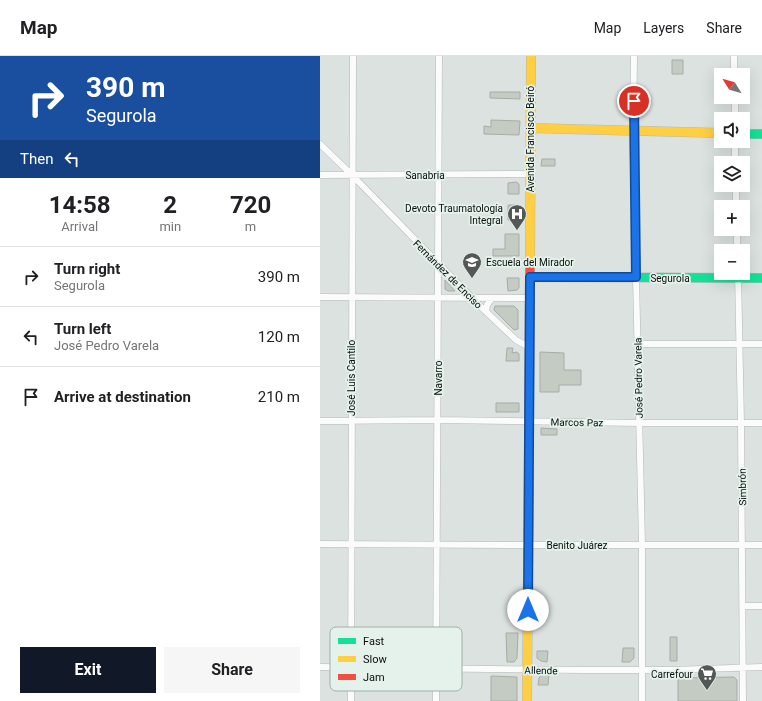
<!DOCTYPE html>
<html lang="en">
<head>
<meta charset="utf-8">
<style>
	body { margin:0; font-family:Roboto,sans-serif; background:#f6f6f6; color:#202124; height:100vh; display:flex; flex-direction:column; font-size:15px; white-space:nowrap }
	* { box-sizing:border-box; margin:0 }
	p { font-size:13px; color:#757577 }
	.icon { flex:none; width:22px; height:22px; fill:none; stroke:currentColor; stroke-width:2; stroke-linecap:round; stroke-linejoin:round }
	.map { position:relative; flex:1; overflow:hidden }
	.side { display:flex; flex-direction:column; background:#fff; width:320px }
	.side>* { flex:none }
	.banner { background:#1a4fa0; color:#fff; overflow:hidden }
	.needle { width:26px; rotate:307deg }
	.tools { position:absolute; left:394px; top:12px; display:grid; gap:8px }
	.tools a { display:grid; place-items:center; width:36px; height:36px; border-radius:0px; background:#fff; box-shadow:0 4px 16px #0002; font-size:20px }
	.pin { position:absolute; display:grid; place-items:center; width:34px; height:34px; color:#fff; margin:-17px; border:2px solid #fff; border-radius:50%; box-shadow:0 1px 4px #0007 }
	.me { position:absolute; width:44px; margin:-22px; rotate:0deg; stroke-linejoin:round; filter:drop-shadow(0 0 3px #0008) }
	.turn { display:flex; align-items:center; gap:14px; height:84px; padding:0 20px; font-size:18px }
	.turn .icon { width:52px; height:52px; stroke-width:2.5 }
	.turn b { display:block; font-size:28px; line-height:34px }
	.then { display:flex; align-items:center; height:38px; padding:0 20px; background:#0003; gap:8px; font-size:15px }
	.eta { display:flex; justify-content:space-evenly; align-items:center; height:68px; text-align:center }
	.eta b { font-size:24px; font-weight:700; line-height:28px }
	.primary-button { display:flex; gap:8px; margin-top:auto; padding:8px 20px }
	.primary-button a { flex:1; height:46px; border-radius:0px; background:#111827; color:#fff; font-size:16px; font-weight:700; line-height:46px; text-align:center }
	.primary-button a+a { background:#f6f6f6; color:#202124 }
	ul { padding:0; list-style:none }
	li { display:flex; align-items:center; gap:12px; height:60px; padding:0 20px; border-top:1px solid #e0e0e0 }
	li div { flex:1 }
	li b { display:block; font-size:15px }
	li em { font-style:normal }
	header { display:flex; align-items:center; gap:24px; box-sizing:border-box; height:56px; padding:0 20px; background:#fff; border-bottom:1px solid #e0e0e0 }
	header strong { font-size:19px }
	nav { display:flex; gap:22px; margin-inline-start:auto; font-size:14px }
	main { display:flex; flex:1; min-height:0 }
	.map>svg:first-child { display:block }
	.building { fill:#c4cbc3; stroke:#a7aca8 }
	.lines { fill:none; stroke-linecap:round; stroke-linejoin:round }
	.street-casing { stroke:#b4b9b7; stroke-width:7 }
	.fast-casing { stroke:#b4b9b7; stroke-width:10 }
	.slow-casing { stroke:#b4b9b7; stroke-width:10 }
	.jam-casing { stroke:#b4b9b7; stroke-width:10 }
	.street { stroke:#fafbfa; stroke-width:6 }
	.fast { stroke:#16e098; stroke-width:9 }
	.slow { stroke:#ffcf43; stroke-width:9 }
	.jam { stroke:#f24e42; stroke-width:9 }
	.route-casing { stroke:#114b97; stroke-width:10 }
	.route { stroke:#1a73e8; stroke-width:7 }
	.labels { text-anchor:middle; stroke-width:3.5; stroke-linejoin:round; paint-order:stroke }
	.street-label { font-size:10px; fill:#0a0e0c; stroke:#e5f2ec }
	.poi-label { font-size:10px; fill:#0a0e0c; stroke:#e5f2ec; text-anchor:end }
	.key { fill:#e5f2ec; stroke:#a3aea9; stroke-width:1 }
	.key-label { font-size:11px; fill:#0a0e0c }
</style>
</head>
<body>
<header>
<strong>Map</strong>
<nav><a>Map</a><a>Layers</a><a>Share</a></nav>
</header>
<main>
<section class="side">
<div class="banner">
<div class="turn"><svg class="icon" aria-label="right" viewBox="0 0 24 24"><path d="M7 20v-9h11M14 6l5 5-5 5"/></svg><div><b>390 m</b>Segurola</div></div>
<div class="then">Then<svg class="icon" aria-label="left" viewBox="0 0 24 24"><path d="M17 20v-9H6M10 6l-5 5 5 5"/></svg></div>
</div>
<div class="eta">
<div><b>14:58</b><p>Arrival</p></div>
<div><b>2</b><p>min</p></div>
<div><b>720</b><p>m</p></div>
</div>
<ul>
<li><svg class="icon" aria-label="right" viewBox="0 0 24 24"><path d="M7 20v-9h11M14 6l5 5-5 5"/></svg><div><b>Turn right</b><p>Segurola</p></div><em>390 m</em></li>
<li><svg class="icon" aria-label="left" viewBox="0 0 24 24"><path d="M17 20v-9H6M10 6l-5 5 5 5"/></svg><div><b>Turn left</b><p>José Pedro Varela</p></div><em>120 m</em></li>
<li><svg class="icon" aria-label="arrive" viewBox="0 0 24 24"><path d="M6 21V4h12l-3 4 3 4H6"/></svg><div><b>Arrive at destination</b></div><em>210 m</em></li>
</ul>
<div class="primary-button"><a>Exit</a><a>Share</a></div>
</section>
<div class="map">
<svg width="442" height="645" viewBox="0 0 442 645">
	<rect width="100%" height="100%" fill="#dbe2df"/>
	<path class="building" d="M 352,4 L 363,4 L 363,18 L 352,18 Z
		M 170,36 L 200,36 L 200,43 L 170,42 Z
		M 171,64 L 200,65 L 199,79 L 164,78 L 164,70 L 171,71 Z
		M 222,103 L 235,103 L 235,110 L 221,110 Z
		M 188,127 L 196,126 L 199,128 L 199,138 L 188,138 Z
		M 188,149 L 199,149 L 199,164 L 188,164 Z
		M 185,178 L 199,178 L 199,200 L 173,200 L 173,193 L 185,193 Z
		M 187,222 L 199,222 L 199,232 L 197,234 L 188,235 Z
		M 125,224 L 135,235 L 128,235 L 125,233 Z
		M 175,250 L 194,250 L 198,254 L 198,273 L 194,274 L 174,254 Z
		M 187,292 L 193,292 L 192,297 L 197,296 L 199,298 L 199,305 L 186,305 Z
		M 220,296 L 244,297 L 244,314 L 261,314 L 261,329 L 239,329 L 239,336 L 220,336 Z
		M 176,347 L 199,347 L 199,356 L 176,356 Z
		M 221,372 L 237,373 L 237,379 L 221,379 Z
		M 186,577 L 198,577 L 197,602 L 194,606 L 187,606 Z
		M 350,581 L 357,581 L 357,605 L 350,605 Z
		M 303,592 L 314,592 L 314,602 L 310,606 L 302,606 Z
		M 217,595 L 228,595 L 227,606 L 221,605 L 217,602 Z
		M 222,618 L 229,618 L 228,629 L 218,629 L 219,622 Z
		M 171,620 L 197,621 L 197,645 L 171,645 Z
		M 414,621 L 417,624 L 417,645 L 358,645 L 358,622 Z"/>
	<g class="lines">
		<g class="street-casing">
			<path id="street" d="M 314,0 L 313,87 L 322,489 L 322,645
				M 414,0 L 414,19
				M 415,41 L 415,63
				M 415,85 L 415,107
				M 0,88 L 32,119 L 159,249 L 196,284 L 209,291
				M 0,119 L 210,118
				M 416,129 L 416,151
				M 417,173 L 417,195
				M 418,217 L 421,367 L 423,645
				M 0,241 L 209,242
				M 166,256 L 167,249 L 172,242
				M 318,288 L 442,288
				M 0,365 L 118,364 L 319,367 L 442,367
				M 0,488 L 208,489 L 442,489
				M 423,550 L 442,550
				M 0,611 L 265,614 L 352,614 L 442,611
				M 31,645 L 33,0
				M 116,645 L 119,0"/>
		</g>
		<g class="fast-casing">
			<path id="fast" d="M 423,78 L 442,78
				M 210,221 L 442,222"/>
		</g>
		<g class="slow-casing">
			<path id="slow" d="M 210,72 L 401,77
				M 210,213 L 211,0
				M 207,645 L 209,383"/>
		</g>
		<g class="jam-casing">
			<path id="jam" d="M 209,383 L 210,213"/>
		</g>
		<use href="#street" class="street"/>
		<use href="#fast" class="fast"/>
		<use href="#slow" class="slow"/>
		<use href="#jam" class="jam"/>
	</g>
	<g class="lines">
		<g class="route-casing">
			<path id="route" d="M 208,554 L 210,221 L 316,221 L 314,45"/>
		</g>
		<use href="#route" class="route"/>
	</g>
	<defs>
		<g id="hospital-pin" transform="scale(1)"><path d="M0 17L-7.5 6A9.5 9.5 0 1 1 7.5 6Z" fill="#535856" stroke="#e5f2ec"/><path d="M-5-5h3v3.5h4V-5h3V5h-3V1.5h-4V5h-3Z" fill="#fff"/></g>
		<g id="school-pin" transform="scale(1)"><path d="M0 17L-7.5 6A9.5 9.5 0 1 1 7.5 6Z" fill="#535856" stroke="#e5f2ec"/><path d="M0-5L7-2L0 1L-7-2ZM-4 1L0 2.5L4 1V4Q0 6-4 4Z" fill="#fff"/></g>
		<g id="supermarket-pin" transform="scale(1)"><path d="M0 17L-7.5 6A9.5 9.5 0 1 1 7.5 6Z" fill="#535856" stroke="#e5f2ec"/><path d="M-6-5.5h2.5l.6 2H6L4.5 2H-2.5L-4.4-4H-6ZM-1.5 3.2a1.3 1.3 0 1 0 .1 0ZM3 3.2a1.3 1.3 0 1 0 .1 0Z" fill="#fff"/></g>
	</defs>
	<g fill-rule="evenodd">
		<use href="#hospital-pin" x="197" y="158"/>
		<use href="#school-pin" x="152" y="206"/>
		<use href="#supermarket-pin" x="387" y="618"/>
	</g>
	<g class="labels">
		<g class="street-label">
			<text transform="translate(210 83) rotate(-90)" y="4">Avenida Francisco Beiró</text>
			<text x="105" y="123">Sanabria</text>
			<text transform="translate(128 218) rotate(45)" y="4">Fernández de Enciso</text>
			<text x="350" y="226">Segurola</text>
			<text transform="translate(31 322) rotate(-90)" y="4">José Luis Cantilo</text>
			<text transform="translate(118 322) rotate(-90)" y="4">Navarro</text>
			<text transform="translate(318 322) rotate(-91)" y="4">José Pedro Varela</text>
			<text transform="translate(257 366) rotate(1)" y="4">Marcos Paz</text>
			<text transform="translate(422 431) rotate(-91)" y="4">Simbrón</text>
			<text x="257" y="493">Benito Juárez</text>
			<text transform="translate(221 614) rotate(1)" y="4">Allende</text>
		</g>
		<g class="poi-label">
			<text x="183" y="156">Devoto Traumatología<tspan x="183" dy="12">Integral</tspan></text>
			<text x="166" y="210" text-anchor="start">Escuela del Mirador</text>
			<text x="373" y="622">Carrefour</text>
		</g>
	</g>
	<rect x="10" y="571" width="132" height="64" rx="6" class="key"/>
	<rect x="18" y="582" width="18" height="6" fill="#16e098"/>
	<rect x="18" y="600" width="18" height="6" fill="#ffcf43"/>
	<rect x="18" y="618" width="18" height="6" fill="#f24e42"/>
	<g class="key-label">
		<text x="43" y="589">Fast</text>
		<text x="43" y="607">Slow</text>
		<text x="43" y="625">Jam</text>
	</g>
</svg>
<div class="tools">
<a><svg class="needle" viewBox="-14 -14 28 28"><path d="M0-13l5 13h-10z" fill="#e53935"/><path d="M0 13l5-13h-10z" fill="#757577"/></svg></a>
<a><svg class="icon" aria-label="sound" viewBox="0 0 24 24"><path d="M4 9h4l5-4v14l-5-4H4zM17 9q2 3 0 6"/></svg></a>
<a><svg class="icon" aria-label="layers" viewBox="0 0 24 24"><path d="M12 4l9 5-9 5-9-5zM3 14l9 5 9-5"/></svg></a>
<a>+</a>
<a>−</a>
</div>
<div class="pin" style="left:314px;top:45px;background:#d93025"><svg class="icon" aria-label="arrive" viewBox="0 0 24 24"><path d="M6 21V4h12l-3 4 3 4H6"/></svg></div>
<svg class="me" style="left:208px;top:554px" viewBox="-20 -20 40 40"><circle r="19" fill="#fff"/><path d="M0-13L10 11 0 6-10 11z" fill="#1a73e8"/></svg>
</div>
</main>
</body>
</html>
